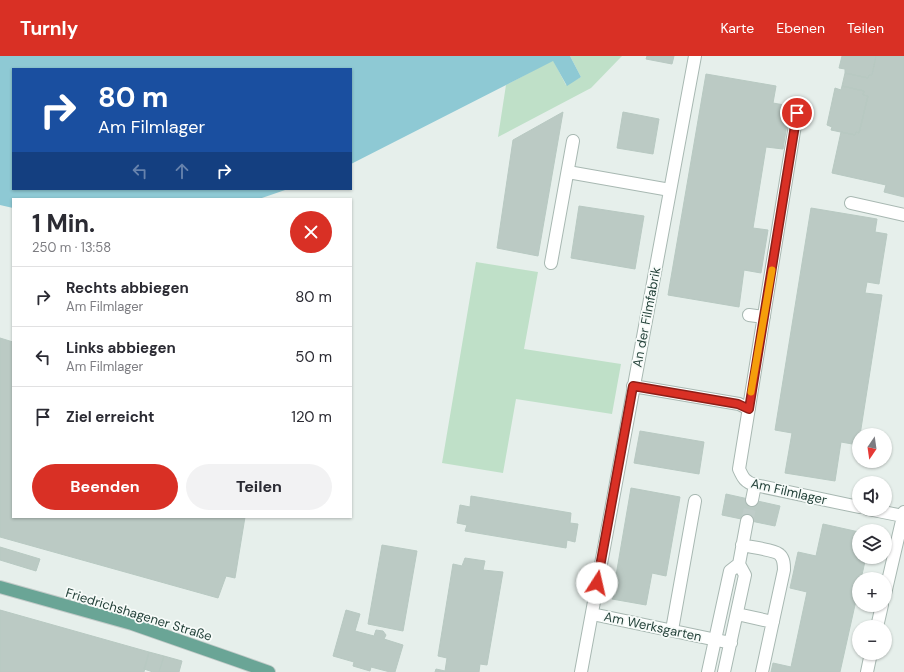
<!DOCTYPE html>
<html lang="de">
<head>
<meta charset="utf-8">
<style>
	body { margin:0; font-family:"DM Sans",sans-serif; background:#f2f2f3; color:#2b2b33; height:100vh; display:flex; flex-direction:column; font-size:15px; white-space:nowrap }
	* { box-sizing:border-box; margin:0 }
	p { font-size:13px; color:#7c7c81 }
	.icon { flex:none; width:22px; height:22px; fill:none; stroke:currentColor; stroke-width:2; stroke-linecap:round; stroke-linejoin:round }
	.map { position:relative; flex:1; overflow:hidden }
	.panel { position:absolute; left:12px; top:142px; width:340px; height:320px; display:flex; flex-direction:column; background:#fff; border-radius:0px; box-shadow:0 1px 3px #0004 }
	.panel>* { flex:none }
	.top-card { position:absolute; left:12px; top:12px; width:340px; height:122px; border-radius:0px; box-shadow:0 1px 3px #0004; background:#1a4fa0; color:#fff; overflow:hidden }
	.needle { width:26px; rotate:193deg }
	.controls { position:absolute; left:852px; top:372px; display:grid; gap:8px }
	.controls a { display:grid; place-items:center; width:40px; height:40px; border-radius:50%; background:#fff; box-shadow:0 1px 3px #0004; font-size:20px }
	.pin { position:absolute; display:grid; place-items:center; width:34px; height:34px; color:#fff; margin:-17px; border:2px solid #fff; border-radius:50%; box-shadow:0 1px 4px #0007 }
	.me { position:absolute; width:44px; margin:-22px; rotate:10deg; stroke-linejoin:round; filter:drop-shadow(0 0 3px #0008) }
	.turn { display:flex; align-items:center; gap:14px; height:84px; padding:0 20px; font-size:18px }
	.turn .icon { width:52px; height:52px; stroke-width:2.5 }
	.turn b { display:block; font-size:28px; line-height:34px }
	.lanes { display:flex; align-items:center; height:38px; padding:0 20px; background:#0003; justify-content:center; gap:20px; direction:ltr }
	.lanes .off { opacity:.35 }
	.round { display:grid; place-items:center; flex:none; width:42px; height:42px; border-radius:21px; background:#f2f2f3 }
	.headline { display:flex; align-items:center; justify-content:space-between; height:68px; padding:0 20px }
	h1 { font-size:24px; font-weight:700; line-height:30px }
	.action { display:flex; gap:8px; margin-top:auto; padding:8px 20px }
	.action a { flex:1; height:46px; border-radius:24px; background:#d93025; color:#fff; font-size:16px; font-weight:700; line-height:46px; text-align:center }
	.action a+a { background:#f2f2f3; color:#2b2b33 }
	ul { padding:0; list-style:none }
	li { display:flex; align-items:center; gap:12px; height:60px; padding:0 20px; border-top:1px solid #e1e1e2 }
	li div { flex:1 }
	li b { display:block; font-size:15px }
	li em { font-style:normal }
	header { display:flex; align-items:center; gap:24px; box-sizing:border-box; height:56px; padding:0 20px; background:#d93025; color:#fff }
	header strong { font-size:19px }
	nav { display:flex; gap:22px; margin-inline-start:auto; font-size:14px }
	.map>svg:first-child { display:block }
	.green { fill:#bfe0c8 }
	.water { fill:#8ec9d4 }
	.building { fill:#bbcac4; stroke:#b8c9c2 }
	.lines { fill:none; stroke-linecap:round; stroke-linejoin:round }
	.minor-tunnel { stroke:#bfccc8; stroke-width:12; stroke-dasharray:12 6; stroke-linecap:butt }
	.minor-casing { stroke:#a8b8b2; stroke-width:14 }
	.major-casing { stroke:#c2cac8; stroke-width:14 }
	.minor { stroke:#fff; stroke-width:12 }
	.major { stroke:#6aa596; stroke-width:12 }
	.route-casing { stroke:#8d1f18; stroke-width:10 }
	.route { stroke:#d93025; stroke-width:7 }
	.slow { stroke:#f59e0b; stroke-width:7 }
	.labels { text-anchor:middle; stroke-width:3.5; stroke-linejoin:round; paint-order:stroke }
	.street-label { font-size:13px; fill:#24423a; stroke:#f7fbf9 }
</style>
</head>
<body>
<header>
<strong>Turnly</strong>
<nav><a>Karte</a><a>Ebenen</a><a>Teilen</a></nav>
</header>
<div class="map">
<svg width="904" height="616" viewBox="0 0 904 616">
	<rect width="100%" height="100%" fill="#e6efeb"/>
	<path class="green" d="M 570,0 L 622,0 L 591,32 L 498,81 L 506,29 L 553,4 L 566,29 L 581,21 Z
		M 476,206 L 538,216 L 524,293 L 621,308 L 612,358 L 516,343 L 503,417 L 442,407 Z"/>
	<path class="water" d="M 0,0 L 570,0 L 581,21 L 567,30 L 553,5 L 351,108 L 351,13 L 13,13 L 13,133 L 288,133 L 259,143 L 13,143 L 13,152 L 0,149 Z"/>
	<path class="building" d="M 647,0 L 674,0 L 672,8 L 646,3 Z
		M 842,0 L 876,0 L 872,19 L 869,19 L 868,22 L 845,17 L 845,13 L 839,12 Z
		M 876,0 L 904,0 L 904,141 L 884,136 L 886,129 L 832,117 L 841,76 L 855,79 L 856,76 L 859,77 L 868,40 L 863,39 L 864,35 L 842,30 L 845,17 L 868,22 L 869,19 L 872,19 Z
		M 706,18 L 776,30 L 773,47 L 790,50 L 783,93 L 766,91 L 753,172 L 768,174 L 761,217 L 744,214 L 739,251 L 668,239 Z
		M 842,30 L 864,35 L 863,39 L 868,40 L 859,77 L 856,76 L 855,79 L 831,74 L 832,71 L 827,69 L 835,32 L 841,34 Z
		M 563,56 L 538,200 L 497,192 L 513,84 Z
		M 623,56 L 659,63 L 653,98 L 617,92 Z
		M 579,150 L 644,160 L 635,213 L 571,202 Z
		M 811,152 L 877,163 L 875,176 L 887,178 L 879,228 L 867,226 L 865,237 L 882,239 L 860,379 L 859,379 L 858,389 L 841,386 L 835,425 L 785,417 L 792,377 L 775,374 Z
		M 0,282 L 13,286 L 13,461 L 245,461 L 235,522 L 226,520 L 218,542 L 0,481 Z
		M 640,375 L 704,386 L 699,418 L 634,407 Z
		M 631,432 L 680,441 L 666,520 L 652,517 L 646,549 L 612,543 Z
		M 726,438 L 780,450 L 775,470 L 722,459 Z
		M 471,440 L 571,457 L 570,467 L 578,468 L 575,486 L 567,484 L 566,492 L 465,475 L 467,469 L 457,467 L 460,449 L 470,451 Z
		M 823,468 L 859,476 L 859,501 L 866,501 L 861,523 L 859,523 L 859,531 L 840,616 L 771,616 L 773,607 L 791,611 L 807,536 L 790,532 L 798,496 L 816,500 Z
		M 382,489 L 417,495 L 403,575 L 368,568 Z
		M 0,491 L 40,503 L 36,515 L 0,504 Z
		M 465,502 L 485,505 L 483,514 L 503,516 L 487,609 L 480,608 L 479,616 L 435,616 L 436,613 L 445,615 L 447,602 L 438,600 L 453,508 L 462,510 Z
		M 0,554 L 149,596 L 144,616 L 0,616 Z
		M 346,554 L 360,558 L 355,575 L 374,580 L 376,574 L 383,575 L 386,579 L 384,583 L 403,589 L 395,616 L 390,616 L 371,611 L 370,615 L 353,610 L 354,606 L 333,600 Z
		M 149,596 L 164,600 L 159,616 L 153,616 L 144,613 Z
		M 164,600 L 182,605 L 179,616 L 159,616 Z"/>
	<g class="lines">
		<path class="minor-tunnel" d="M 747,465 L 752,444"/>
		<g class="minor-casing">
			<path id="minor" d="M 797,57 L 739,413 C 743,422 745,426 755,429 L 859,451
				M 568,116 L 670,134
				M 851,147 L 904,159
				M 551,207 L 573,85
				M 749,259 L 764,261
				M 633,330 L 739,348 L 749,353
				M 752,444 L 755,429
				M 868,453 L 903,460
				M 742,489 C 750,491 776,494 780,499 C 784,503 784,509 784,514 L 762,616
				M 885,538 L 904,456
				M 592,558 L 731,587
				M 737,558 L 773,566
				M 877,571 L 882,549
				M 672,574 L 695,445
				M 581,616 L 695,0
				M 708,616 L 730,515 L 739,508
				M 724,616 L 745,519 L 739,508 L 747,465
				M 867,616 L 871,597"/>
		</g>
		<g class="major-casing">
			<path id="major" d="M 0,531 L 132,568 L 241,606 L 269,616"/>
		</g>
		<use href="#minor" class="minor"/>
		<use href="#major" class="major"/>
	</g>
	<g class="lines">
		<g class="route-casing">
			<path id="route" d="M 597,527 L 633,330 L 738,348 L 749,353 L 797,57"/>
		</g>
		<use href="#route" class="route"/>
		<path class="slow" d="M 751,336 L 772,214"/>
	</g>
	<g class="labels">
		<g class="street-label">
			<text transform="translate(646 261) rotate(-79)" y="5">An der Filmfabrik</text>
			<text transform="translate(789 435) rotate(13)" y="5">Am Filmlager</text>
			<text transform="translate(139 558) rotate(17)" y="5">Friedrichshagener Straße</text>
			<text transform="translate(653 570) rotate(12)" y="5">Am Werksgarten</text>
		</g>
	</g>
</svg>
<div class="controls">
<a><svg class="needle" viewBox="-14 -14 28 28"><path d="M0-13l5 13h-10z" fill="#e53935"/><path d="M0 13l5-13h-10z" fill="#7c7c81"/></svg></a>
<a><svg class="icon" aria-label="sound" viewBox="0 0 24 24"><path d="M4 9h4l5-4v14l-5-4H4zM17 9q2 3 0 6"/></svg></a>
<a><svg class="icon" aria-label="layers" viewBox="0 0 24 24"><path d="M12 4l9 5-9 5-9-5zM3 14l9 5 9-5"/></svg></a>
<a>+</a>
<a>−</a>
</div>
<div class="pin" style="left:797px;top:57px;background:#d93025"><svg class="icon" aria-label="arrive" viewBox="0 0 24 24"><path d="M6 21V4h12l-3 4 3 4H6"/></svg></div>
<svg class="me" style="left:597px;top:527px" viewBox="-20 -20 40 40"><circle r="19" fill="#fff"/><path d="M0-13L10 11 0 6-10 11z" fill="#d93025"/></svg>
<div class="top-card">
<div class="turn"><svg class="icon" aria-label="right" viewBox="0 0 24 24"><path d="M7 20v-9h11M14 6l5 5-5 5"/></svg><div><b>80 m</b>Am Filmlager</div></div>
<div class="lanes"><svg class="icon off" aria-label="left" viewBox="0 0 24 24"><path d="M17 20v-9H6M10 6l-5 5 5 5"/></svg><svg class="icon off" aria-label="ahead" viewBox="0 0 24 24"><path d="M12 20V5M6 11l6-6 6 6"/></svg><svg class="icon" aria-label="right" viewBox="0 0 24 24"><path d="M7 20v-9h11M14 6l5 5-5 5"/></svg></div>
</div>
<section class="panel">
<div class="headline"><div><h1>1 Min.</h1><p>250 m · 13:58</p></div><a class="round" style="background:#d93025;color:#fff"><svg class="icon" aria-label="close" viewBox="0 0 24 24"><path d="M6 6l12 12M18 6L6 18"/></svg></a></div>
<ul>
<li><svg class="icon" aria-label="right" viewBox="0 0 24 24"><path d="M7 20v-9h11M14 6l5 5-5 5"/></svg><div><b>Rechts abbiegen</b><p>Am Filmlager</p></div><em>80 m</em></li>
<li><svg class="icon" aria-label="left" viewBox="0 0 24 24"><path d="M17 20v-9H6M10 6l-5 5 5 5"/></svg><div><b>Links abbiegen</b><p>Am Filmlager</p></div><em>50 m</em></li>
<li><svg class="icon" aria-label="arrive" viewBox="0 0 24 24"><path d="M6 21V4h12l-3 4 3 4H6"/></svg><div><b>Ziel erreicht</b></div><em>120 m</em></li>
</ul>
<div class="action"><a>Beenden</a><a>Teilen</a></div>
</section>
</div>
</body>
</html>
